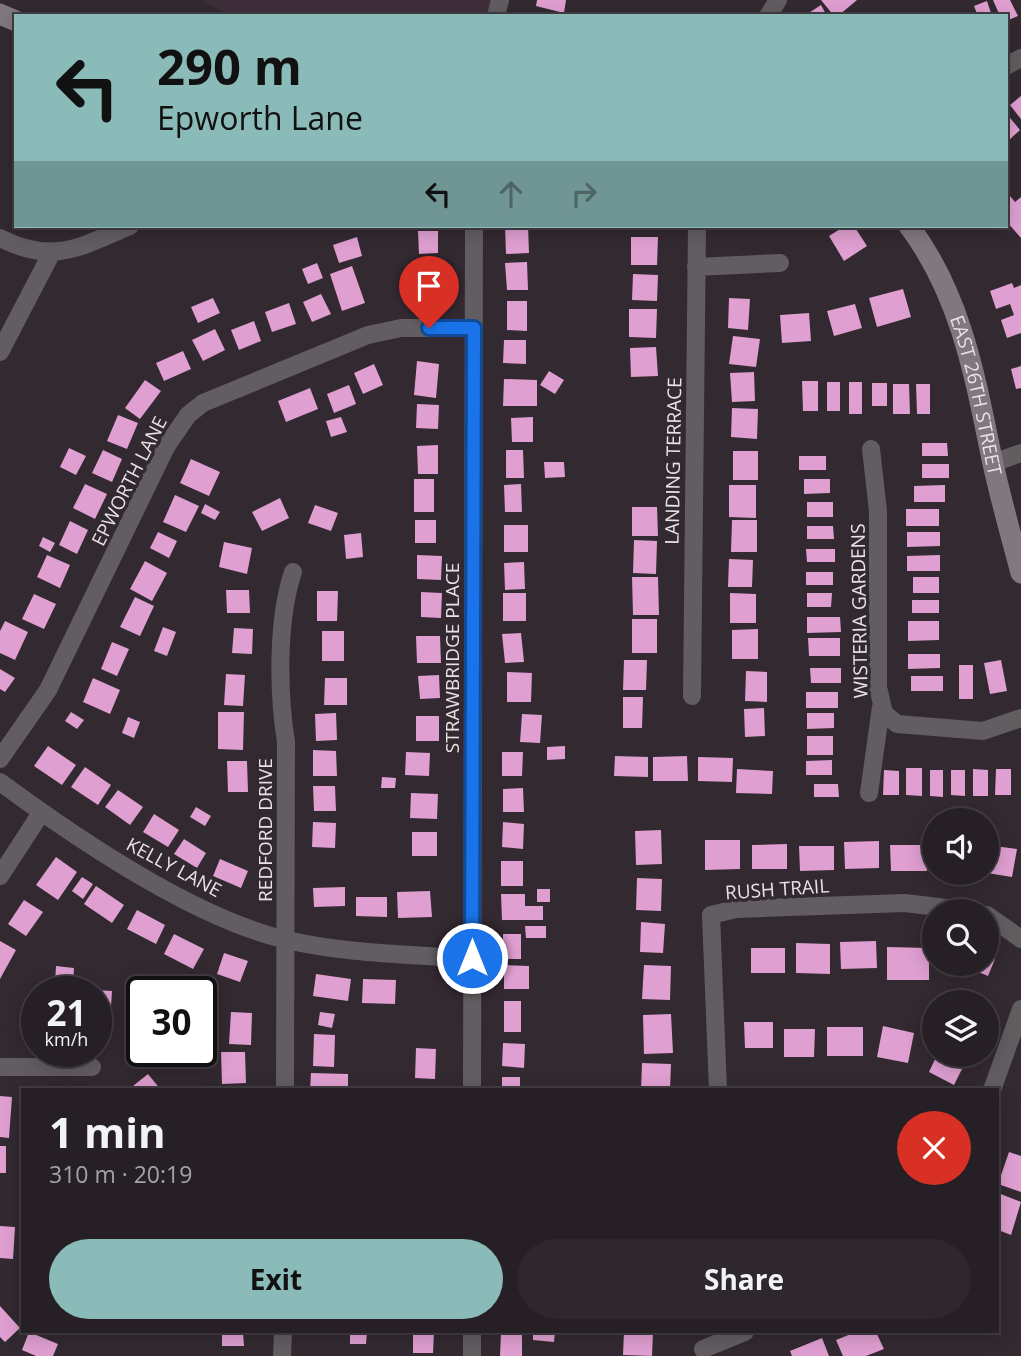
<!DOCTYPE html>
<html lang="en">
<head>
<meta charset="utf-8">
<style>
	body { margin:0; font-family:"Open Sans",sans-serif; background:#2e272d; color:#f1f3f6; height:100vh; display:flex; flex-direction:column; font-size:26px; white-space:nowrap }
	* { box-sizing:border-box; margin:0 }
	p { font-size:23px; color:#a4a2a7 }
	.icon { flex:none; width:38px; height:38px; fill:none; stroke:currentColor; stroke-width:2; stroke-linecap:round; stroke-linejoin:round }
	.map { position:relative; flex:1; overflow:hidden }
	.panel { position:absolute; left:21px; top:1088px; width:978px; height:245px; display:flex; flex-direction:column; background:#261f25; border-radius:0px; box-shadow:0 4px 18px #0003,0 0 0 2px #423d42 }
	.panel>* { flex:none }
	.guide { position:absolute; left:14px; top:14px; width:994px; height:214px; border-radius:0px; box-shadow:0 4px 18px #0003,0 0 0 2px #423d42; background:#8bbbb9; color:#111; overflow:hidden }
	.fabs { position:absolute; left:922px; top:808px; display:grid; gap:14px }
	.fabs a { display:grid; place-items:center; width:77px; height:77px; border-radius:50%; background:#261f25; box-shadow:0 4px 18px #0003,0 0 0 2px #423d42; font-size:35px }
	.speed { position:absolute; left:21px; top:976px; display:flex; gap:14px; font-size:35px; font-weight:700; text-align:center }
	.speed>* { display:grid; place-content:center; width:91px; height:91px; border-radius:50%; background:#261f25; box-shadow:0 4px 18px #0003,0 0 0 2px #423d42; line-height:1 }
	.speed small { font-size:18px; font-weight:400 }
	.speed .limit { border:4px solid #111; border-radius:10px; background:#fff; color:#111 }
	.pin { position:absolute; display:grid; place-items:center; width:60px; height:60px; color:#fff; margin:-72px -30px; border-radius:50% 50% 50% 0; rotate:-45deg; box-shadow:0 0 7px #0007 }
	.pin .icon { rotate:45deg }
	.me { position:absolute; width:77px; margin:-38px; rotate:0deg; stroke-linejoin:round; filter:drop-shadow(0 0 5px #0008) }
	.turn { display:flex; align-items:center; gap:24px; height:147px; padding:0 28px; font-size:32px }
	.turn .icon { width:91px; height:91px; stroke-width:2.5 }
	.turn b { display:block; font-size:49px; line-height:60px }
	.lanes { display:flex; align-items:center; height:66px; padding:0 28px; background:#0003; justify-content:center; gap:35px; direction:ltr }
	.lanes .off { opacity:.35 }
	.round { display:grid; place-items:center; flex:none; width:74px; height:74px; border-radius:37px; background:#2e272d }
	.head { display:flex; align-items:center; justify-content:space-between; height:119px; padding:0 28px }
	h1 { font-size:42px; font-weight:700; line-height:52px }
	.button { display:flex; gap:14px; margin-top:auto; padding:14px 28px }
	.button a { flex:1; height:80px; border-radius:42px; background:#8bbbb9; color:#111; font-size:28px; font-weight:700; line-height:80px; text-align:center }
	.button a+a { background:#2e272d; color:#f1f3f6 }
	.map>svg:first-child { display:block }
	.built { fill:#3f2f3b }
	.building { fill:#df9fd1 }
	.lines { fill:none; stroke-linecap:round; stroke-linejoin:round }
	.street { stroke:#625d61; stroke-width:18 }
	.secondary { stroke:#80787e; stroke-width:21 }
	.route-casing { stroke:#114b97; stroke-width:18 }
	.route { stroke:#1a73e8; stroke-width:12 }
	.labels { text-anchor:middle; stroke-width:7; stroke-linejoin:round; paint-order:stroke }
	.street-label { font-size:19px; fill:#e8e1e6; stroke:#332931 }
</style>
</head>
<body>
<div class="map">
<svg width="1021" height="1356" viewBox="0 0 1021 1356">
	<rect width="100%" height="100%" fill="#332931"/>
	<path class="built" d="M 202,0 L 500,0 L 496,16 L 231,16 Z"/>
	<path class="building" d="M 537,0 L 566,0 L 564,13 L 536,6 Z
		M 821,0 L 857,0 L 838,16 L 834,16 Z
		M 993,0 L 1010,0 L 1018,16 L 1006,21 L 1006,16 L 1000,16 Z
		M 987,1 L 992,16 L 978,16 L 974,6 Z
		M 821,5 L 827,16 L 804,16 Z
		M 1021,96 L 1021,119 L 1010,105 Z
		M 1006,113 L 1020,130 L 1008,141 L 1006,139 Z
		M 1006,191 L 1015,202 L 1021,197 L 1021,238 L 1006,221 Z
		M 505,226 L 528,226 L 529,253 L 506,254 Z
		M 845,226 L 854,226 L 867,246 L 844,261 L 829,236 Z
		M 418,231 L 438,231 L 438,253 L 419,254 Z
		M 357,237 L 362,256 L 339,263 L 333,245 Z
		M 631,237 L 658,237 L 657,265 L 631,265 Z
		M 527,262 L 528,290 L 507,290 L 505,263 Z
		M 317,263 L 323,278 L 308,284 L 302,269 Z
		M 417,265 L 440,266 L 439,297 L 415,296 Z
		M 352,266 L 365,303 L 342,311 L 330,274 Z
		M 633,274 L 658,275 L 657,301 L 632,300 Z
		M 1012,283 L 1014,288 L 1021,285 L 1021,333 L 1007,338 L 1001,320 L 1014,315 L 1010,304 L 996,309 L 990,291 Z
		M 903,289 L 911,317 L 877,327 L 869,298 Z
		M 321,294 L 331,314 L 312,322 L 303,302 Z
		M 213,298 L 220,313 L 198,323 L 191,307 Z
		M 729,298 L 750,299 L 748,330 L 728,328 Z
		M 507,301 L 527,301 L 527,331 L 507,330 Z
		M 289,303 L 296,324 L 272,332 L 265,312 Z
		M 855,304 L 862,328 L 834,336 L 827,311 Z
		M 629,309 L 657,309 L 656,338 L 629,337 Z
		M 809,313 L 811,341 L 782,343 L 780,315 Z
		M 254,321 L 261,341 L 239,350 L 231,330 Z
		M 215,329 L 225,350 L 203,361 L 192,340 Z
		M 733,336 L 760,339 L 756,367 L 729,364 Z
		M 504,340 L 526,340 L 526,364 L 503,363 Z
		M 656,347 L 658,376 L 631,377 L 630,348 Z
		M 183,351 L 191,369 L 164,381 L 156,363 Z
		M 417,361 L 439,364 L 436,398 L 414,395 Z
		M 374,364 L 383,385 L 363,394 L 354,373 Z
		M 1021,366 L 1021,388 L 1016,389 L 1011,369 Z
		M 549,371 L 564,380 L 555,394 L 540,385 Z
		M 754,372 L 755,401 L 732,402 L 730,373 Z
		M 504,379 L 537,380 L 537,406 L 503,406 Z
		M 145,380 L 161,391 L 140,419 L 125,408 Z
		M 802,381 L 818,381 L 818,411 L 803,411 Z
		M 827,382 L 840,382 L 840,411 L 827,411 Z
		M 849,382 L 862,382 L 862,414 L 849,414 Z
		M 872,383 L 887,383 L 887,406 L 872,406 Z
		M 893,384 L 909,384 L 910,414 L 893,414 Z
		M 916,384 L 930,384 L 930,414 L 917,414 Z
		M 349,385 L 356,404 L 334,413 L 327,394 Z
		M 310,388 L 318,409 L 286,422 L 278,401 Z
		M 417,404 L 439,405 L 438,429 L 416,428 Z
		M 732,408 L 758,409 L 757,439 L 731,437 Z
		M 118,415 L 138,423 L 127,449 L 107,441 Z
		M 341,417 L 347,432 L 331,437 L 326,421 Z
		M 533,417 L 533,442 L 512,442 L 511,418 Z
		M 922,443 L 947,443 L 948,456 L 922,456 Z
		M 438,445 L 438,474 L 418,474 L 417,446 Z
		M 69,448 L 86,456 L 76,475 L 60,467 Z
		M 103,450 L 122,459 L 112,482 L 92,473 Z
		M 506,450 L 523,450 L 524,478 L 506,478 Z
		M 733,451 L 758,451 L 758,480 L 733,480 Z
		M 799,456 L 826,456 L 826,470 L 799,470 Z
		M 191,459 L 220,472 L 209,496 L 180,483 Z
		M 544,462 L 564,462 L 565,477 L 545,478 Z
		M 922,464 L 949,464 L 949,478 L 922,478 Z
		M 414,479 L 434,479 L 434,512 L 414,512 Z
		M 804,479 L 830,479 L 830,493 L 804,494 Z
		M 85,484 L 107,494 L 95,519 L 73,508 Z
		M 521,484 L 522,512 L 505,512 L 504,485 Z
		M 729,485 L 756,485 L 756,518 L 729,517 Z
		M 945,485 L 945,502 L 914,502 L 914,486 Z
		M 175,495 L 199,506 L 186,532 L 163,522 Z
		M 280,498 L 289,518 L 262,531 L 252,512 Z
		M 807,502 L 833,502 L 833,517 L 807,517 Z
		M 205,504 L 220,512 L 215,520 L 201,513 Z
		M 315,505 L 338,513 L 331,531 L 308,523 Z
		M 632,507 L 657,507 L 658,536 L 632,536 Z
		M 906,509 L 939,509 L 939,526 L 906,526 Z
		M 415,520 L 436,520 L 436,543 L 415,543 Z
		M 732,520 L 757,520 L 757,552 L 731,552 Z
		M 70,521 L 88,530 L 77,554 L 59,545 Z
		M 504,525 L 528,525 L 528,552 L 504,552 Z
		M 807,526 L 833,526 L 834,539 L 807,539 Z
		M 158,532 L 177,541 L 169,558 L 150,548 Z
		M 907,532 L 940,532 L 940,546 L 907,547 Z
		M 361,533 L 363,557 L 346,559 L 344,535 Z
		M 43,537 L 55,543 L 50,552 L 39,546 Z
		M 634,540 L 657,541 L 656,574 L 633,573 Z
		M 224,542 L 252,548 L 247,574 L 219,567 Z
		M 806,549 L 835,549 L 835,562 L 807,562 Z
		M 47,555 L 70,565 L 60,588 L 37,577 Z
		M 417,555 L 442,556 L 441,580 L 417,579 Z
		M 940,555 L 940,571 L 907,571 L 907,556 Z
		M 729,559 L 753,560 L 752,587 L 728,587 Z
		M 145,561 L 167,573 L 152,601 L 130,589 Z
		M 524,562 L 525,589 L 505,590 L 504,563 Z
		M 806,572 L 833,572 L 833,585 L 806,585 Z
		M 632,577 L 658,577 L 659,615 L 633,615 Z
		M 913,577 L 939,577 L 939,593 L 913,593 Z
		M 226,590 L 249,590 L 250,613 L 227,613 Z
		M 317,591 L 338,591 L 337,621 L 317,621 Z
		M 421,592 L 442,593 L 441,618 L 421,617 Z
		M 503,593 L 526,593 L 526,621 L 503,621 Z
		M 730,593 L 756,594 L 756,623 L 730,623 Z
		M 807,593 L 832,593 L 831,607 L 807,607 Z
		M 34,594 L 56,604 L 44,629 L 22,619 Z
		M 135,597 L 154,606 L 140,636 L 120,627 Z
		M 912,600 L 939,600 L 939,613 L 912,613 Z
		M 807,617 L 840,617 L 841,632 L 807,633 Z
		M 632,619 L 657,619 L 657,653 L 632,653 Z
		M 5,621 L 28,632 L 15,660 L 0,653 L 0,631 Z
		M 908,621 L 939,621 L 939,640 L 908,641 Z
		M 163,627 L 176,632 L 167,656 L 154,651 Z
		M 234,628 L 253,629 L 252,654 L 232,653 Z
		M 758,629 L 758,659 L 732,659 L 732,630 Z
		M 322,631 L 344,631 L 344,661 L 322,661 Z
		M 521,633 L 524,662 L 505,663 L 502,634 Z
		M 416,636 L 440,636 L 441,663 L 417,663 Z
		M 808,638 L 840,638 L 840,656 L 809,656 Z
		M 112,642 L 129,649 L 117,676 L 101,669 Z
		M 908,654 L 940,654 L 940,668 L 908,669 Z
		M 624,660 L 647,660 L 646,690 L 623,690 Z
		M 1001,660 L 1007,691 L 990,694 L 984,663 Z
		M 959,665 L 973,665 L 973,699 L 959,699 Z
		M 810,668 L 841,668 L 841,683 L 811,683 Z
		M 0,669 L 15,678 L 5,692 L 0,689 Z
		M 746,671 L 767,672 L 767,702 L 745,701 Z
		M 507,672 L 532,673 L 531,702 L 507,702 Z
		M 226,674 L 245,675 L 243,706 L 224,705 Z
		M 439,675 L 440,698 L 420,699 L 418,676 Z
		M 911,676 L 943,676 L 943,691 L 911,691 Z
		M 93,678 L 120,690 L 110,714 L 83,702 Z
		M 325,678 L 347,678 L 347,705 L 324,705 Z
		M 806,692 L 838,692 L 838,708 L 806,708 Z
		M 623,697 L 643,697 L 642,728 L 623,728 Z
		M 764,708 L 765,736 L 745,737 L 744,709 Z
		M 71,712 L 84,720 L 77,729 L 65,721 Z
		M 218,712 L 244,712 L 243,750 L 218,749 Z
		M 336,713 L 337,740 L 316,741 L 315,714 Z
		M 807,713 L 834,713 L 834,728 L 807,729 Z
		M 522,714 L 542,715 L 540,743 L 520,742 Z
		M 416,716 L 439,716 L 439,741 L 416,741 Z
		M 128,717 L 140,722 L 134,738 L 122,733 Z
		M 807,736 L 833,736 L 833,755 L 807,755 Z
		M 48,746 L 76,765 L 62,785 L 34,766 Z
		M 565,746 L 565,759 L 547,760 L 547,747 Z
		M 313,750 L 336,751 L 337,776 L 313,776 Z
		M 406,752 L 430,753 L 429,776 L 405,775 Z
		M 502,752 L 523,752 L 522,776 L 502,776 Z
		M 615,756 L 648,757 L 648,777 L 614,776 Z
		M 687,756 L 688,781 L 653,781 L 653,757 Z
		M 698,757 L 733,758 L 732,782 L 698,781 Z
		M 832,760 L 832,775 L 806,775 L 806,761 Z
		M 227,761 L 247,761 L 248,792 L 228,792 Z
		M 85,767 L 111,785 L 98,805 L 71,787 Z
		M 906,768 L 922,768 L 922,796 L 906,795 Z
		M 737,769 L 773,771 L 772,794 L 736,793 Z
		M 973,769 L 988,770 L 988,796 L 973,796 Z
		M 996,769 L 1011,769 L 1011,795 L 995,795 Z
		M 884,770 L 899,771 L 899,795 L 883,795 Z
		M 930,770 L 943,770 L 943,797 L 930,796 Z
		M 951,770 L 965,770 L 965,796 L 951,795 Z
		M 382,777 L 396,778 L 395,788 L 381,788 Z
		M 814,784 L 838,784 L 839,797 L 814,797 Z
		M 313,786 L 335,786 L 336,811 L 314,811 Z
		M 523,788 L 524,812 L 503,812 L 503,789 Z
		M 118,790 L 143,807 L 130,825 L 105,807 Z
		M 411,793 L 438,794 L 437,819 L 410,818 Z
		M 196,807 L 211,816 L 205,826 L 190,817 Z
		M 154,814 L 179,830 L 168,847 L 143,832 Z
		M 313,822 L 336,823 L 335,848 L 312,847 Z
		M 503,822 L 524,824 L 523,849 L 502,847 Z
		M 661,830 L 662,864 L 636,865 L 635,831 Z
		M 412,832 L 437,832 L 437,856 L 412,856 Z
		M 184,839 L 206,853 L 197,868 L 174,854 Z
		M 705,840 L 740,840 L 740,869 L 705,870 Z
		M 879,841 L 879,868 L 845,869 L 844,842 Z
		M 787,844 L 787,869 L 752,869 L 752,845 Z
		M 890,845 L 926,845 L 927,871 L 891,871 Z
		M 987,845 L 1017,849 L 1012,877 L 987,873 Z
		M 799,846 L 834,846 L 834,870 L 800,871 Z
		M 56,857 L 77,872 L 58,900 L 36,885 Z
		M 220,859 L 248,871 L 241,888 L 213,876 Z
		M 501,861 L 523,861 L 523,886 L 501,886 Z
		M 82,877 L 93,884 L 83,899 L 72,891 Z
		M 637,878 L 662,879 L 661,911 L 636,910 Z
		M 96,886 L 124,905 L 112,923 L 84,904 Z
		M 345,887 L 345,906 L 314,907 L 313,888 Z
		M 537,889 L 550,889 L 550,902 L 537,902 Z
		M 430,891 L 432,917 L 398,918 L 397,892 Z
		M 501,894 L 525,894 L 525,906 L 543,906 L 543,920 L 502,920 Z
		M 356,897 L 387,897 L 387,917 L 356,916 Z
		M 24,900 L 43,912 L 26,936 L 8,924 Z
		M 137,910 L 165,925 L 156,944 L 127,929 Z
		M 641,922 L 665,924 L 663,953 L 640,952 Z
		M 525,926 L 546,926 L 546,938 L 526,938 Z
		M 174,934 L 204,949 L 193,969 L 164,954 Z
		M 503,934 L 521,934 L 521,959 L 503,959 Z
		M 0,941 L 16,950 L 0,979 Z
		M 876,941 L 877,968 L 841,969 L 840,942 Z
		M 796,943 L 830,944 L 830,974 L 796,973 Z
		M 887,947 L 929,948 L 929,980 L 887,980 Z
		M 751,948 L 785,948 L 785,973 L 751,973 Z
		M 224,953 L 248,961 L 240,982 L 217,974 Z
		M 987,956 L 995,959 L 988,976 L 959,964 L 987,964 Z
		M 504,965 L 529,966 L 529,989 L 504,989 Z
		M 644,965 L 671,966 L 670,1000 L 642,999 Z
		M 56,966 L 74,968 L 73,985 L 55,983 Z
		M 316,974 L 351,979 L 348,1001 L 313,996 Z
		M 363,979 L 396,980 L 395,1004 L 362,1003 Z
		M 80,989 L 112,991 L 110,1023 L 96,1023 L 96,992 L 80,992 Z
		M 504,1001 L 521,1001 L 521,1032 L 504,1032 Z
		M 231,1012 L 252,1013 L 251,1045 L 229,1044 Z
		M 320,1012 L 335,1014 L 332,1028 L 318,1025 Z
		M 142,1013 L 142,1044 L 127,1024 Z
		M 671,1014 L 673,1053 L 644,1054 L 643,1015 Z
		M 744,1022 L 773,1022 L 773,1048 L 745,1048 Z
		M 883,1026 L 914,1033 L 908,1063 L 877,1057 Z
		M 827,1027 L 863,1027 L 863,1056 L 827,1056 Z
		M 784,1029 L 815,1029 L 814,1057 L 784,1057 Z
		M 314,1034 L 335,1035 L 334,1067 L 313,1066 Z
		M 503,1043 L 525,1044 L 524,1068 L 502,1066 Z
		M 416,1048 L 436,1049 L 435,1079 L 415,1078 Z
		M 221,1052 L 245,1052 L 246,1083 L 222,1084 Z
		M 937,1055 L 969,1055 L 954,1085 L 929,1072 Z
		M 642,1063 L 671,1064 L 670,1090 L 641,1090 Z
		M 311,1073 L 348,1074 L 348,1089 L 310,1090 Z
		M 148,1074 L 161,1090 L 128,1090 Z
		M 502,1077 L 520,1077 L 520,1090 L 502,1090 Z
		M 0,1096 L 12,1097 L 9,1138 L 0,1137 Z
		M 0,1146 L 6,1146 L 6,1173 L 0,1173 Z
		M 1009,1152 L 1021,1156 L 1021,1192 L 998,1184 Z
		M 998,1193 L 1021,1202 L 1011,1235 L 998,1230 Z
		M 0,1226 L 15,1227 L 13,1259 L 0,1258 Z
		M 0,1306 L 20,1328 L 5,1342 L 0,1337 Z
		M 29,1332 L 58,1344 L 53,1356 L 36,1356 L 22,1350 Z
		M 222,1332 L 243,1332 L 244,1346 L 222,1346 Z
		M 350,1332 L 367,1332 L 366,1344 L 350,1344 Z
		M 413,1332 L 434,1332 L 433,1353 L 413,1353 Z
		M 501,1332 L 522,1332 L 522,1356 L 500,1356 Z
		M 533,1332 L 555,1332 L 554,1342 L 533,1340 Z
		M 624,1332 L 653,1332 L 652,1356 L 623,1355 Z
		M 856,1332 L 876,1332 L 884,1349 L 866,1356 L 843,1356 L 836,1340 Z
		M 822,1338 L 829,1356 L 792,1356 L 790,1351 Z"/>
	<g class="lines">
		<path class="street" d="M 496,16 L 500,0
			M 768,16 L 778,0
			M 1006,66 L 1021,58
			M 0,238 C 53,265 80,247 130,226
			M 696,267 L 780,263
			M 0,352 L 51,254
			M 871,449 L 878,511 L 878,687 L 884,713 L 897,724 L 983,731 L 1021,718
			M 993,463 L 1021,453
			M 692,696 L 697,226
			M 0,759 L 48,690 L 166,447 L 188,415 L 203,403 L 368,335 L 401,328 L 474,328
			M 0,782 C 76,838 195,919 287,940 C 347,954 410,954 472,959
			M 869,793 L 881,707
			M 0,876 L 41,813
			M 987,915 L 1021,939
			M 0,1067 L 92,1067
			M 285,1090 L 286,742 C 278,692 277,620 293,572
			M 472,1090 L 474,226
			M 718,1090 L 711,915 L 736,909 L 905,903 L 978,912
			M 992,1090 L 1021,1009
			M 703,1349 L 745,1332
			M 282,1356 L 283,1332
			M 472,1356 L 472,1332"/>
		<g class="secondary">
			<path d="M 0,14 L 16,21"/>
			<path id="s1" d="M 909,226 C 961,295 975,377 992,459 C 1000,497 1011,535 1021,573"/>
		</g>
	</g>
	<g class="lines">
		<g class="route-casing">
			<path id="route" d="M 429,328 L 474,328 L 472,958"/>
		</g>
		<use href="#route" class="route"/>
	</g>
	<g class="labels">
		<g class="street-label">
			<text dy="7" stroke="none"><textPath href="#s1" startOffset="184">EAST 26TH STREET</textPath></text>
			<text transform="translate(673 461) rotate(-89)" y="7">LANDING TERRACE</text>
			<text transform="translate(129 481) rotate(-63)" y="7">EPWORTH LANE</text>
			<text transform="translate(859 611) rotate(-91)" y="7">WISTERIA GARDENS</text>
			<text transform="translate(452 658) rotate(-90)" y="7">STRAWBRIDGE PLACE</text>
			<text transform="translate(265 830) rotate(-90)" y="7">REDFORD DRIVE</text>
			<text transform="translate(174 867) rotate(28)" y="7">KELLY LANE</text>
			<text transform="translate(777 889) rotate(-4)" y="7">RUSH TRAIL</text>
		</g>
	</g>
</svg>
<div class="fabs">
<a><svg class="icon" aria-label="sound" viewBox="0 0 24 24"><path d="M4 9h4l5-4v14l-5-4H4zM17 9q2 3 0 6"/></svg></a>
<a><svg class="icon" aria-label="search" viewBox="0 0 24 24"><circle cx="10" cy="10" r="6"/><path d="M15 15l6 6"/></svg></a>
<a><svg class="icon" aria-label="layers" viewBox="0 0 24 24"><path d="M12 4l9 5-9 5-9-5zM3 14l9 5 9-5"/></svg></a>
</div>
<div class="speed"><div>21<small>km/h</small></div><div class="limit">30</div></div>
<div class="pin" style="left:429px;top:328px;background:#d93025"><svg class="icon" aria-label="arrive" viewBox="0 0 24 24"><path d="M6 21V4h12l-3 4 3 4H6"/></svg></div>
<svg class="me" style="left:472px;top:958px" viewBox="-20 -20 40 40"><circle r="17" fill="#1a73e8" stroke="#fff" stroke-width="3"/><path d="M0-11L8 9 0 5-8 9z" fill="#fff"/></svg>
<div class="guide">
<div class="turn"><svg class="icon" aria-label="left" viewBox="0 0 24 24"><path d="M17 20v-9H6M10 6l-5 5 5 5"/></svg><div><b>290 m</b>Epworth Lane</div></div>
<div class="lanes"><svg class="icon" aria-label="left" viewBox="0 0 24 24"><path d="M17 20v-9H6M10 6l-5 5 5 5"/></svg><svg class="icon off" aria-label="ahead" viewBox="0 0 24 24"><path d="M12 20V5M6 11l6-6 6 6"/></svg><svg class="icon off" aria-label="right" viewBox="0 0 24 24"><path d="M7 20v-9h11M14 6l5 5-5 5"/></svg></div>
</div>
<section class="panel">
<div class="head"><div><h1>1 min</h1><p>310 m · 20:19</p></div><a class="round" style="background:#d93025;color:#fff"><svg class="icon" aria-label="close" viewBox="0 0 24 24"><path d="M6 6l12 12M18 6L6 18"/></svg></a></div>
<div class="button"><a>Exit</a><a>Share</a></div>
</section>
</div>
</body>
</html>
